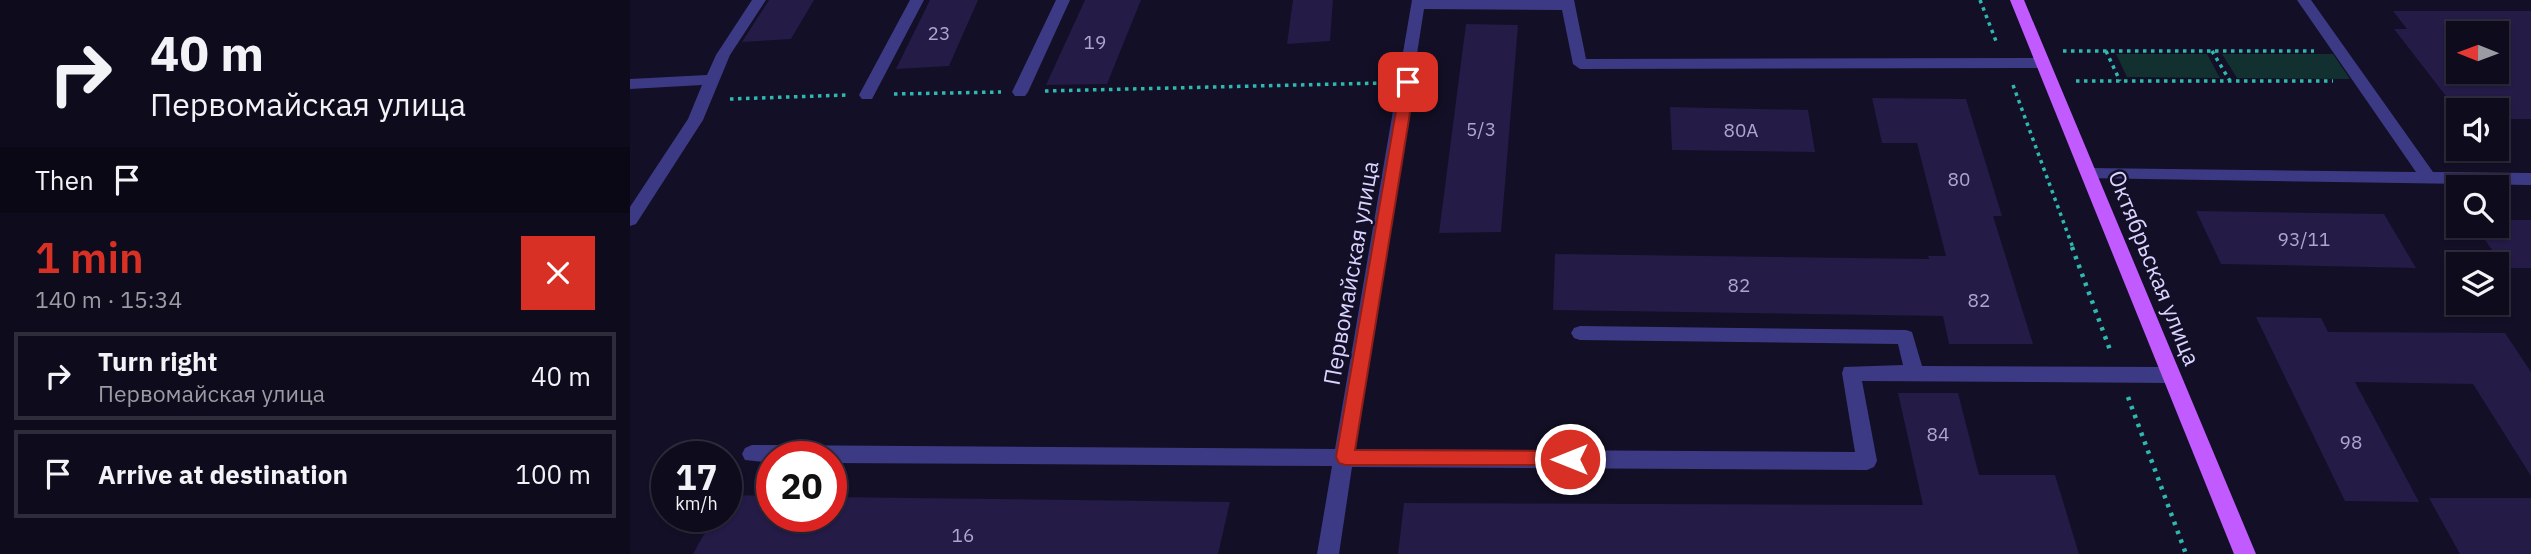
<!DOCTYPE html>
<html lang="en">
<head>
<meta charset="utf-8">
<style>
	body { margin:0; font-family:"IBM Plex Sans",sans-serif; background:#1c1929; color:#f1f3f6; height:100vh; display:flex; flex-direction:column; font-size:26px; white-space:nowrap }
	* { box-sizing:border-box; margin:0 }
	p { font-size:23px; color:#9b9ba3 }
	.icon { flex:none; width:38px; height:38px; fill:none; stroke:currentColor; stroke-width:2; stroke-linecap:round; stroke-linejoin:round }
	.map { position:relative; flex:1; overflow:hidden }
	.side { display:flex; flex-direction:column; background:#0e0b1c; width:630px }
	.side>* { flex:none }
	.banner { background:#0e0b1c; color:#f1f3f6; overflow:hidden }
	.needle { width:46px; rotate:271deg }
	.buttons { position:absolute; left:1816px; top:21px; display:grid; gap:14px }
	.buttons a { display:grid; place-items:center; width:63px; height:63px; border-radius:0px; background:#0e0b1c; box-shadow:0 2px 5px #0004,0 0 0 2px #2e2b3b; font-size:35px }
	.speed { position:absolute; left:21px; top:441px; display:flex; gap:14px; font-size:35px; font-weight:700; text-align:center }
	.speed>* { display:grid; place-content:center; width:91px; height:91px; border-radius:50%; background:#0e0b1c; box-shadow:0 2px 5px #0004,0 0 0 2px #2e2b3b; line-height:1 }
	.speed small { font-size:18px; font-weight:400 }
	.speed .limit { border:10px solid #d22; background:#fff; color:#111 }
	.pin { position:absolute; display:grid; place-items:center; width:60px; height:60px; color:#fff; margin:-30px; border-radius:14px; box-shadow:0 4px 10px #0006 }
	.me { position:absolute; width:77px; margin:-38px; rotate:270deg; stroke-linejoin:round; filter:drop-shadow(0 0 5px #0008) }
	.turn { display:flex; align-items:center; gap:24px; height:147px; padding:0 35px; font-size:32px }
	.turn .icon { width:91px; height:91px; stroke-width:2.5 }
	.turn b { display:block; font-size:49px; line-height:60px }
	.then { display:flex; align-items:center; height:66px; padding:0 35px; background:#0003; gap:14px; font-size:26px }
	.round { display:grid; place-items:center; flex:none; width:74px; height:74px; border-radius:0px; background:#1c1929 }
	.summary { display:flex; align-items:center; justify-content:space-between; height:119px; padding:0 35px }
	h1 { font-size:42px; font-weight:600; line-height:52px; color:#d93025 }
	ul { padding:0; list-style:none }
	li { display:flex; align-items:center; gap:21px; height:88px; margin:0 14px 10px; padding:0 21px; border:4px solid #2e2b3b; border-radius:0px }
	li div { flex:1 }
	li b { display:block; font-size:26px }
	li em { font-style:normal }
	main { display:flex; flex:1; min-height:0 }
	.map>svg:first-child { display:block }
	.green { fill:#12302f }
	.building { fill:#241b47; fill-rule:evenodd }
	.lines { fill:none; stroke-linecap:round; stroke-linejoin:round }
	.path-far1 { stroke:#2fb8b0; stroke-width:3.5; stroke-dasharray:3.5 4.5; stroke-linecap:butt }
	.path { stroke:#2fb8b0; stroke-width:4.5; stroke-dasharray:3.5 6; stroke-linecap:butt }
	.minor { fill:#3d3a85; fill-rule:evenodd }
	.major { fill:#c25bff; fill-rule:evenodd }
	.route { fill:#d93025; stroke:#8d1f18; stroke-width:2 }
	.labels { text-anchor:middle; stroke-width:5; stroke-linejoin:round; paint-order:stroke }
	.number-label { font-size:19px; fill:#aca6d1 }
	.street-label { font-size:23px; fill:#d9d4ff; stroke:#130f26 }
</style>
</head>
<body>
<main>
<section class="side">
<div class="banner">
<div class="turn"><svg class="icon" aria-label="right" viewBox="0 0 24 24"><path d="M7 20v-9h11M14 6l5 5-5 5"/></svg><div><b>40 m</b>Первомайская улица</div></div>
<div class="then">Then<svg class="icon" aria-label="arrive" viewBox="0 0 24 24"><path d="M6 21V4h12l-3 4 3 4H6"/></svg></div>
</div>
<div class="summary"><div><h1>1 min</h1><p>140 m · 15:34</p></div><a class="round" style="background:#d93025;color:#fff"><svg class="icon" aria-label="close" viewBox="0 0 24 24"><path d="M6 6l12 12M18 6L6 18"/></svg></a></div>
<ul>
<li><svg class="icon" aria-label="right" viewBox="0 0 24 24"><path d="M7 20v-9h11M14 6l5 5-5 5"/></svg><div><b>Turn right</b><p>Первомайская улица</p></div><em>40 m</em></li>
<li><svg class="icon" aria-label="arrive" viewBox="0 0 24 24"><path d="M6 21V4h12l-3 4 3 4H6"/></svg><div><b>Arrive at destination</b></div><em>100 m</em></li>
</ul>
</section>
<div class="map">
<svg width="1901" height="554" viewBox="0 0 1901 554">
	<rect width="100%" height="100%" fill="#130f26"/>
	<path class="green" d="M 1486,54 L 1577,54 L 1590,78 L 1497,77 Z
		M 1592,54 L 1703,54 L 1720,79 L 1607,78 Z"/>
	<path class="building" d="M 139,0 L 184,0 L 161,39 L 112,42 Z
		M 300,0 L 348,0 L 319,66 L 266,69 Z
		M 455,0 L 511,0 L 477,84 L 416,85 Z
		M 663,0 L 703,0 L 700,41 L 657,44 Z
		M 1763,11 L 1901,11 L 1901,119 L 1867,119 L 1867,110 L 1837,110 L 1829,100 L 1819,100 L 1764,29 L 1777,29 ZM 1829,33 L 1867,33 L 1867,72 L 1829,72 Z
		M 836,24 L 888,25 L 871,232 L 809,233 Z
		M 1242,98 L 1336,99 L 1372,216 L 1363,216 L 1403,344 L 1319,344 L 1313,316 L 923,310 L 925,254 L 1299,259 L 1298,256 L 1316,256 L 1287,143 L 1252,143 Z
		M 1040,107 L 1178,110 L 1185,152 L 1042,150 Z
		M 1566,211 L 1754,214 L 1786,268 L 1591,264 Z
		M 1867,220 L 1901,220 L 1901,268 L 1875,268 L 1845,226 L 1867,226 Z
		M 1626,317 L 1691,318 L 1698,332 L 1875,333 L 1901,372 L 1901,476 L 1843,384 L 1725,382 L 1789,502 L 1715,501 Z
		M 1268,393 L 1328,393 L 1349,475 L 1425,475 L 1449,554 L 768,554 L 774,503 L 1293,505 Z
		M 96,495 L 142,496 L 142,516 L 201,516 L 201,497 L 600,502 L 588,554 L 63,554 L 84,516 L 96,516 Z
		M 1799,498 L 1901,498 L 1901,554 L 1830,554 Z"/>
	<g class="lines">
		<path class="path-far1" d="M 1350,0 L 1366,41
			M 1433,51 L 1684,51
			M 1476,51 L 1490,81
			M 1582,51 L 1600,81
			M 1446,81 L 1703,81
			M 1383,85 L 1443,248
			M 415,91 L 752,83
			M 264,94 L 371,92
			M 100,99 L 217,95"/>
		<path class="path" d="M 1442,247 L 1480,350
			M 1498,397 L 1556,554"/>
		<path class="minor" d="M 122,0 L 136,0 L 100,55 L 73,120 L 6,224 L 0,226 L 0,207 L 58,119 L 72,85 L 0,89 L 0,79 L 77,75 L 86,55 Z
			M 280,0 L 294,0 L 242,99 L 232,99 L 229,95 Z
			M 426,0 L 440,0 L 398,92 L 395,96 L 385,96 L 382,92 Z
			M 782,0 L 944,0 L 956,59 L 1413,58 L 1420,63 L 1413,68 L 950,69 L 943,64 L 932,10 L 794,9 L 725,449 L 1225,452 L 1212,373 L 1214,367 L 1273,365 L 1268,344 L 950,340 L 944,338 L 941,333 L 944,328 L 950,326 L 1276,330 L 1282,332 L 1292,366 L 1541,367 L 1548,369 L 1550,375 L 1548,381 L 1541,383 L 1232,381 L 1247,461 L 1244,467 L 1237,470 L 722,467 L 709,554 L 687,554 L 702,466 L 201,463 L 201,457 L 142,457 L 142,463 L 115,460 L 112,454 L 115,448 L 122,445 L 705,449 Z
			M 1667,0 L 1681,0 L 1803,172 L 1901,173 L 1901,185 L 1453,178 L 1451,174 L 1453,170 L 1459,168 L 1786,172 Z"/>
		<path class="major" d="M 1380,0 L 1394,0 L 1626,554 L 1604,554 Z"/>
	</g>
	<path class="route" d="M 778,78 L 785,82 L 725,450 L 940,451 L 946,453 L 949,459 L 946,465 L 715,465 L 709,463 L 706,457 L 771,82 Z"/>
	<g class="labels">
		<g class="number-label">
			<text x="309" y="40">23</text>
			<text x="465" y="49">19</text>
			<text x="851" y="136">5/3</text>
			<text x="1111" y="137">80А</text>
			<text x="1329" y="186">80</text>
			<text x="1674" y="246">93/11</text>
			<text x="1109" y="292">82</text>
			<text x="1349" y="307">82</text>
			<text x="1308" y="441">84</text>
			<text x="1721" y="449">98</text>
			<text x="333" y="542">16</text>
		</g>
		<g class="street-label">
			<text transform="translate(1524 268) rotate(68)" y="8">Октябрьская улица</text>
			<text transform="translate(721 273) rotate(-80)" y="8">Первомайская улица</text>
		</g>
	</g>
</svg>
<div class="buttons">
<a><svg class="needle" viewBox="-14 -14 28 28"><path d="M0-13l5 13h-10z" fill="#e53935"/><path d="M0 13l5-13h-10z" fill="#9b9ba3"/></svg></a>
<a><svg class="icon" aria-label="sound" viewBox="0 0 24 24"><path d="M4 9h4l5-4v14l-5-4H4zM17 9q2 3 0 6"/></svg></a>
<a><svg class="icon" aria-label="search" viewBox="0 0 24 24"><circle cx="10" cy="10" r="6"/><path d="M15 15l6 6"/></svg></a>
<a><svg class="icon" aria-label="layers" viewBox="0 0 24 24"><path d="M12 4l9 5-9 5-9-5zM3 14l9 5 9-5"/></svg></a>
</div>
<div class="speed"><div>17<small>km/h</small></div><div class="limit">20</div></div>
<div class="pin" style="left:778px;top:82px;background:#d93025"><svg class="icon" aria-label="arrive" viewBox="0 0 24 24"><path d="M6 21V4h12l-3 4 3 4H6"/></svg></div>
<svg class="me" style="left:940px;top:459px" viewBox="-20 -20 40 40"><circle r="17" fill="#d93025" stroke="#fff" stroke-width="3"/><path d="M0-11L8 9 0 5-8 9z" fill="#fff"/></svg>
</div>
</main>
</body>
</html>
